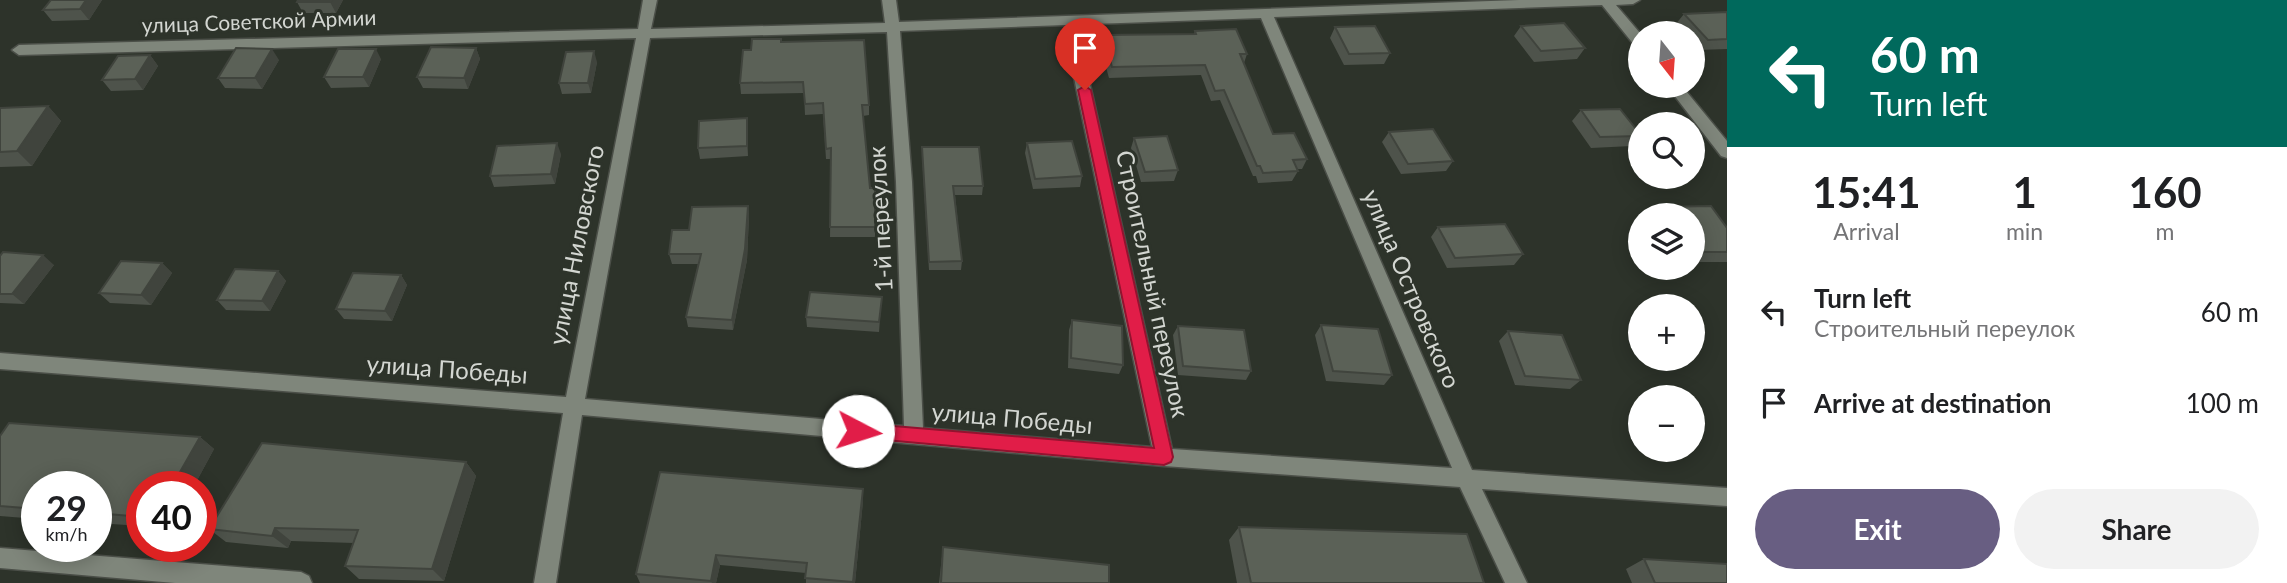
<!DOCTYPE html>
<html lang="en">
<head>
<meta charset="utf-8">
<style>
	body { margin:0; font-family:Lato,sans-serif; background:#f2f2f2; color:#202124; height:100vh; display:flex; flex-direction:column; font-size:26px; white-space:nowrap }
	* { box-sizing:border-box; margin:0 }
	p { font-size:23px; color:#757577 }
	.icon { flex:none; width:38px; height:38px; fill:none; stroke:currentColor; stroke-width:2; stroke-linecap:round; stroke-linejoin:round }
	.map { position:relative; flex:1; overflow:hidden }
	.panel { display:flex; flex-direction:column; background:#fff; width:560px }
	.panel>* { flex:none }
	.guide { background:#00695c; color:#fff; overflow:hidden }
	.needle { width:46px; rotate:163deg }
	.buttons { position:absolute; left:1628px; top:21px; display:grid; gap:14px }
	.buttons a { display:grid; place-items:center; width:77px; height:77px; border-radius:50%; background:#fff; box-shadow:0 4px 18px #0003; font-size:35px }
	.speed { position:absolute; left:21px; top:471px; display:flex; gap:14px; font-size:35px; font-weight:700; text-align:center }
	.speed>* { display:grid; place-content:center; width:91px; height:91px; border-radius:50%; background:#fff; box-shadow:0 4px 18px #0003; line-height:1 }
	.speed small { font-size:18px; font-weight:400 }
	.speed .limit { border:10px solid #d22; background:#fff; color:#111 }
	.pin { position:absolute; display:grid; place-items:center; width:60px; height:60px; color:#fff; margin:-72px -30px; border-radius:50% 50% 50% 0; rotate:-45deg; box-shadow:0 0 7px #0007 }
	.pin .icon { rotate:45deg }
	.me { position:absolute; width:77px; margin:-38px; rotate:95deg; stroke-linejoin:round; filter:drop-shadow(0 0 5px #0008) }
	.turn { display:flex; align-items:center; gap:24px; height:147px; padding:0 28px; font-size:32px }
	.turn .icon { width:91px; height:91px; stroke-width:2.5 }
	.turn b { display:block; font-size:49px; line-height:60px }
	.eta { display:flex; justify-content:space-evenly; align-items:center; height:119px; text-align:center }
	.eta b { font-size:42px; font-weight:700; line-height:49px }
	.button { display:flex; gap:14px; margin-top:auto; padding:14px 28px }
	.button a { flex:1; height:80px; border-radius:42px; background:#685e82; color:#fff; font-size:28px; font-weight:700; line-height:80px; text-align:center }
	.button a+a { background:#f2f2f2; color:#202124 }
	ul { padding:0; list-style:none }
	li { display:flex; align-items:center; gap:21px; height:91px; padding:0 28px }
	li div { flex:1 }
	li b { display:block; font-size:26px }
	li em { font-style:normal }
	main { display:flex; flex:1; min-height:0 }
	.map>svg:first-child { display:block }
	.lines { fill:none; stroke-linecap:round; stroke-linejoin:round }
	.minor-casing { stroke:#4b4f48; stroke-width:3 }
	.minor { fill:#7f867b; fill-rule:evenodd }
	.wall { fill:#4e534b }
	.shaded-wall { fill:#40443d }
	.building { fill:#5b6157; stroke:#40443d; stroke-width:2 }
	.route { fill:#e11d48; stroke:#92132f; stroke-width:2 }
	.labels { text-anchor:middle; stroke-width:6; stroke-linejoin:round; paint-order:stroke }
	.far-street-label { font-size:21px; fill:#d3d6d1; stroke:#2d332a }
	.street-label { font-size:24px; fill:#d3d6d1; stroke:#2d332a }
</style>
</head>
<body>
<main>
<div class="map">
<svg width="1727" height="583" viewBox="0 0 1727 583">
	<rect width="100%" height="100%" fill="#2d332a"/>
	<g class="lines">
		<g class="minor-casing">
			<path id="minor" d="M 643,0 L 657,0 L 651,29 L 885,23 L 882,0 L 896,0 L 899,22 L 1519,0 L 1640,0 L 1633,4 L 1616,5 L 1640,33 L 1640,47 L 1635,46 L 1602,5 L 1274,17 L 1472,470 L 1727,488 L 1727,506 L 1482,489 L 1527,583 L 1505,583 L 1460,487 L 1164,466 L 582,415 L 556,583 L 534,583 L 563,413 L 0,369 L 0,353 L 566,397 L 636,38 L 19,55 L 12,50 L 19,45 L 638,29 ZM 1261,18 L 1452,468 L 1172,449 L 1080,40 L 1073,36 L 1066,40 L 1152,447 L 923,428 L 912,182 L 900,31 ZM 887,32 L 896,182 L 904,426 L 585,399 L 650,38 Z
				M 1667,86 L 1682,86 L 1727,141 L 1727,158 L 1721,156 Z
				M 0,548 L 301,572 L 309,576 L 312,583 L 175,583 L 0,568 Z"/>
		</g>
		<use href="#minor" class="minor"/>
	</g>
	<path class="wall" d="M 102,0 L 89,20 L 52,21 L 43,10 Z
		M 343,0 L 336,13 L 303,13 L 297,2 Z
		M 1727,12 L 1727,49 L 1698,50 L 1692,44 L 1692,33 L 1682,33 L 1675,25 L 1684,14 Z
		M 1521,26 L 1585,48 L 1577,59 L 1534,62 L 1514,36 Z
		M 1335,27 L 1390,53 L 1384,64 L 1344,65 L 1330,38 Z
		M 1195,31 L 1247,54 L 1244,63 L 1273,134 L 1307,159 L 1302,169 L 1297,169 L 1298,171 L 1292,181 L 1258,183 L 1256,176 L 1253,176 L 1220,100 L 1211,101 L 1201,75 L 1109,78 L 1100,46 L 1103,35 L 1194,34 Z
		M 781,42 L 869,105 L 869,115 L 863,116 L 870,188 L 875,188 L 875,237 L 830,237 L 831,159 L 826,159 L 823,114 L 805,115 L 804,93 L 741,94 L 740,83 L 751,50 Z
		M 476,48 L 480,59 L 468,89 L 423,88 L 417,77 Z
		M 150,55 L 158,66 L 143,90 L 111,91 L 102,80 Z
		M 381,59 L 369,87 L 331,88 L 324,77 Z
		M 279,60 L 262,89 L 225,88 L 218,78 Z
		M 597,62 L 591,93 L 562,94 L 559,83 Z
		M 48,106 L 61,121 L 32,166 L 0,167 L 0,108 Z
		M 1581,110 L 1640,136 L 1640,137 L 1632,146 L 1591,148 L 1572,121 Z
		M 747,118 L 748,129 L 748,156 L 700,159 L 698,148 Z
		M 1389,132 L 1453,161 L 1446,171 L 1401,174 L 1382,142 Z
		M 1134,138 L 1178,170 L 1174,181 L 1141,182 L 1131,148 Z
		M 1027,143 L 1082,176 L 1080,187 L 1033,189 L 1025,153 Z
		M 922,147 L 983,186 L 982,195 L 955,195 L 962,261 L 961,270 L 929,270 L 922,156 Z
		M 561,154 L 555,184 L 494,187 L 490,176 Z
		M 748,206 L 749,216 L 747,260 L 733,330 L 688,327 L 686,317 L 698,264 L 672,264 L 669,254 L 689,230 Z
		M 1711,206 L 1727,228 L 1727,262 L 1692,262 L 1692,215 L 1651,215 L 1659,207 Z
		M 1438,227 L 1523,254 L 1514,265 L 1447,268 L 1431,237 Z
		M 0,256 L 54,265 L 24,304 L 0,303 Z
		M 162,263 L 172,273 L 151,305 L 110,303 L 99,293 Z
		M 278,271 L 286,281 L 270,311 L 226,310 L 217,300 Z
		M 401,275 L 407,285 L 392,321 L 344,319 L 336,309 Z
		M 881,306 L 879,332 L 807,327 L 806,317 Z
		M 1072,320 L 1123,365 L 1119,374 L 1068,368 L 1069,330 Z
		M 1321,325 L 1392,375 L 1384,385 L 1326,381 L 1315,335 Z
		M 1178,326 L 1251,371 L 1246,380 L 1178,375 L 1173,335 Z
		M 1508,331 L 1581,380 L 1570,389 L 1515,385 L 1499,341 Z
		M 0,436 L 200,437 L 214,449 L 194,486 L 142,486 L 142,526 L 96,523 L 96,486 L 37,486 L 37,519 L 0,516 Z
		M 466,462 L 476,476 L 444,581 L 359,579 L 345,566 L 354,543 L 291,541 L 288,548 L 226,542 L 209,529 Z
		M 863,501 L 855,583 L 806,583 L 806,573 L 720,565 L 716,583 L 640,583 L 636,574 Z
		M 1239,527 L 1484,583 L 1237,583 L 1229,540 Z
		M 943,547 L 1109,583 L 939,583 Z
		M 1644,559 L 1727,583 L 1632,583 L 1626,569 Z"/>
	<path class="shaded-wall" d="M 86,0 L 102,0 L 89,20 L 80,9 Z
		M 332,0 L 343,0 L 336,13 L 330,2 Z
		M 476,48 L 480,59 L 468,89 L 464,78 Z
		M 272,49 L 279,60 L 262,89 L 255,78 Z
		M 376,49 L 381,59 L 369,87 L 363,77 Z
		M 594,51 L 597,62 L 591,93 L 588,83 Z
		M 150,55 L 158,66 L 143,90 L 135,79 Z
		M 48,106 L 61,121 L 32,166 L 17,151 Z
		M 747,118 L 748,129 L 748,156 L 747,146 Z
		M 557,143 L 561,154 L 555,184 L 551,174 Z
		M 748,206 L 749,216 L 747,260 L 733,330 L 732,320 Z
		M 43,255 L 54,265 L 24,304 L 12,294 Z
		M 162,263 L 172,273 L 151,305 L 141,295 Z
		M 278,271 L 286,281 L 270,311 L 262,301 Z
		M 401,275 L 407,285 L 392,321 L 385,311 Z
		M 200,437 L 214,449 L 194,486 L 172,486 Z
		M 466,462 L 476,476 L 444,581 L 432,569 Z
		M 863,489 L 863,501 L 855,583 L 853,583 Z
		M 275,528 L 291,541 L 288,548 L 272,536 Z
		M 716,555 L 720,565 L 716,583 L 712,583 L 711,581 Z"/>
	<path class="building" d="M 51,0 L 86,0 L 80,9 L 43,10 Z
		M 298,0 L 332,0 L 330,2 L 297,2 Z
		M 1727,12 L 1727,39 L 1708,40 L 1684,14 Z
		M 1564,23 L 1585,48 L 1541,51 L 1521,26 Z
		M 1375,26 L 1390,53 L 1349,54 L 1335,27 Z
		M 1236,29 L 1247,54 L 1240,54 L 1273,134 L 1294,133 L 1307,159 L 1293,160 L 1298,171 L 1263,173 L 1260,166 L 1257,166 L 1224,90 L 1215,91 L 1205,65 L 1112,67 L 1103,35 L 1196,34 L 1195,31 Z
		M 752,39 L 781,39 L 781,42 L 864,40 L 869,105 L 862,105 L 870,188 L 875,188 L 875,227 L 830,227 L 831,148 L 826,149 L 823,103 L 805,104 L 803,82 L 740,83 L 743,50 L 751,50 Z
		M 431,47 L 476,48 L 464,78 L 417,77 Z
		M 236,48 L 272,49 L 255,78 L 218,78 Z
		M 338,49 L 376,49 L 363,77 L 324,77 Z
		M 594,51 L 588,83 L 559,83 L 566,52 Z
		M 150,55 L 135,79 L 102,80 L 118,56 Z
		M 48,106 L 17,151 L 0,152 L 0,108 Z
		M 1620,109 L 1640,134 L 1640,136 L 1600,137 L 1581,110 Z
		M 747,118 L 747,146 L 698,148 L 699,121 Z
		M 1433,129 L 1453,161 L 1408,164 L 1389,132 Z
		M 1167,136 L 1178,170 L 1145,172 L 1134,138 Z
		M 1072,141 L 1082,176 L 1035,179 L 1027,143 Z
		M 557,143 L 551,174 L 490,176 L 497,146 Z
		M 922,147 L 979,147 L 983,186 L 953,186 L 962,261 L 929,262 Z
		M 748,206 L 745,249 L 732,320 L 686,317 L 701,254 L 669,254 L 672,230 L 689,230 L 692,207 Z
		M 1711,206 L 1727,228 L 1727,252 L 1692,252 L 1692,215 L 1665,215 L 1659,207 Z
		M 1505,224 L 1523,254 L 1455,258 L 1438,227 Z
		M 3,252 L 43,255 L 12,294 L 0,294 L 0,256 Z
		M 121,261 L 162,263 L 141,295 L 99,293 Z
		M 235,269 L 278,271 L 262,301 L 217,300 Z
		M 353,273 L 401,275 L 385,311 L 336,309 Z
		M 810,292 L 882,297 L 879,322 L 806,317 Z
		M 1072,320 L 1122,326 L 1123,365 L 1071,358 Z
		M 1321,325 L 1378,329 L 1392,375 L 1333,371 Z
		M 1178,326 L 1244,330 L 1251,371 L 1183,366 Z
		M 1508,331 L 1562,335 L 1581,380 L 1525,376 Z
		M 9,423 L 200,437 L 172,486 L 142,486 L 142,517 L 96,513 L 96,486 L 37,486 L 37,509 L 0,506 L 0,436 Z
		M 262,443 L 466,462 L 432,569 L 345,566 L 358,530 L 275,528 L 272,536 L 209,529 Z
		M 660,472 L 863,489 L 853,582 L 805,578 L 807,563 L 716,555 L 711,581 L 636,574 Z
		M 1239,527 L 1467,534 L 1484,583 L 1251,583 Z
		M 943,547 L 1109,565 L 1109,583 L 941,583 Z
		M 1644,559 L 1727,564 L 1727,583 L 1655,583 Z"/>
	<path class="route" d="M 1085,86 L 1091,90 L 1173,457 L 1171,462 L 1164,465 L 852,437 L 850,431 L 852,426 L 858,423 L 1154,448 L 1078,90 Z"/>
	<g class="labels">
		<g class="far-street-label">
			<text transform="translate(259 22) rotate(-2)" y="7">улица Советской Армии</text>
		</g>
		<g class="street-label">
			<text transform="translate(881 219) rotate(-93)" y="8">1-й переулок</text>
			<text transform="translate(577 245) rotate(-79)" y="8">улица Ниловского</text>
			<text transform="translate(1152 284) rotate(78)" y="8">Строительный переулок</text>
			<text transform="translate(1411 289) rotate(67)" y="8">улица Островского</text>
			<text transform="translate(447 370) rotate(4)" y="8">улица Победы</text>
			<text transform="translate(1012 419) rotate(5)" y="8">улица Победы</text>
		</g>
	</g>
</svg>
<div class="buttons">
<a><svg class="needle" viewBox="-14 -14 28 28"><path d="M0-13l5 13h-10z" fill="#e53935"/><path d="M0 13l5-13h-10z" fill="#757577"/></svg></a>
<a><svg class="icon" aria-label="search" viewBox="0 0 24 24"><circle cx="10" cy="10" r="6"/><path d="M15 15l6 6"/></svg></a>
<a><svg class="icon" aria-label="layers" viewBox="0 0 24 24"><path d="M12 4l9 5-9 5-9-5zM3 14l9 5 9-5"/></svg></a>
<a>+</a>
<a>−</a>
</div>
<div class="speed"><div>29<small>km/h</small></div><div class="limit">40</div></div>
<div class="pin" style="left:1085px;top:90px;background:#d93025"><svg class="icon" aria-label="arrive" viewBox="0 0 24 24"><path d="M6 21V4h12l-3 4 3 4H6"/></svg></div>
<svg class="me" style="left:858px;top:431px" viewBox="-20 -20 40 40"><circle r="19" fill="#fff"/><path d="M0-13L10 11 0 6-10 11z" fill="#e11d48"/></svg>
</div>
<section class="panel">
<div class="guide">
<div class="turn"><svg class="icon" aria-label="left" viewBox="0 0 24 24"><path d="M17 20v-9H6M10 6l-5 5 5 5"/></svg><div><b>60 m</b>Turn left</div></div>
</div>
<div class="eta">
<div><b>15:41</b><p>Arrival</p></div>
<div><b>1</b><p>min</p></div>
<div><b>160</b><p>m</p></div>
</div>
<ul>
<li><svg class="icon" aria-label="left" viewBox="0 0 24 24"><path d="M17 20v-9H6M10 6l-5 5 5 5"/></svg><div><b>Turn left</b><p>Строительный переулок</p></div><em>60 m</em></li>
<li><svg class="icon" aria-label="arrive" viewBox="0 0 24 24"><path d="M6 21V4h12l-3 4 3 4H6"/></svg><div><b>Arrive at destination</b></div><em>100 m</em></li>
</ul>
<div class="button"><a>Exit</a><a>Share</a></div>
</section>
</main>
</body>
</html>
